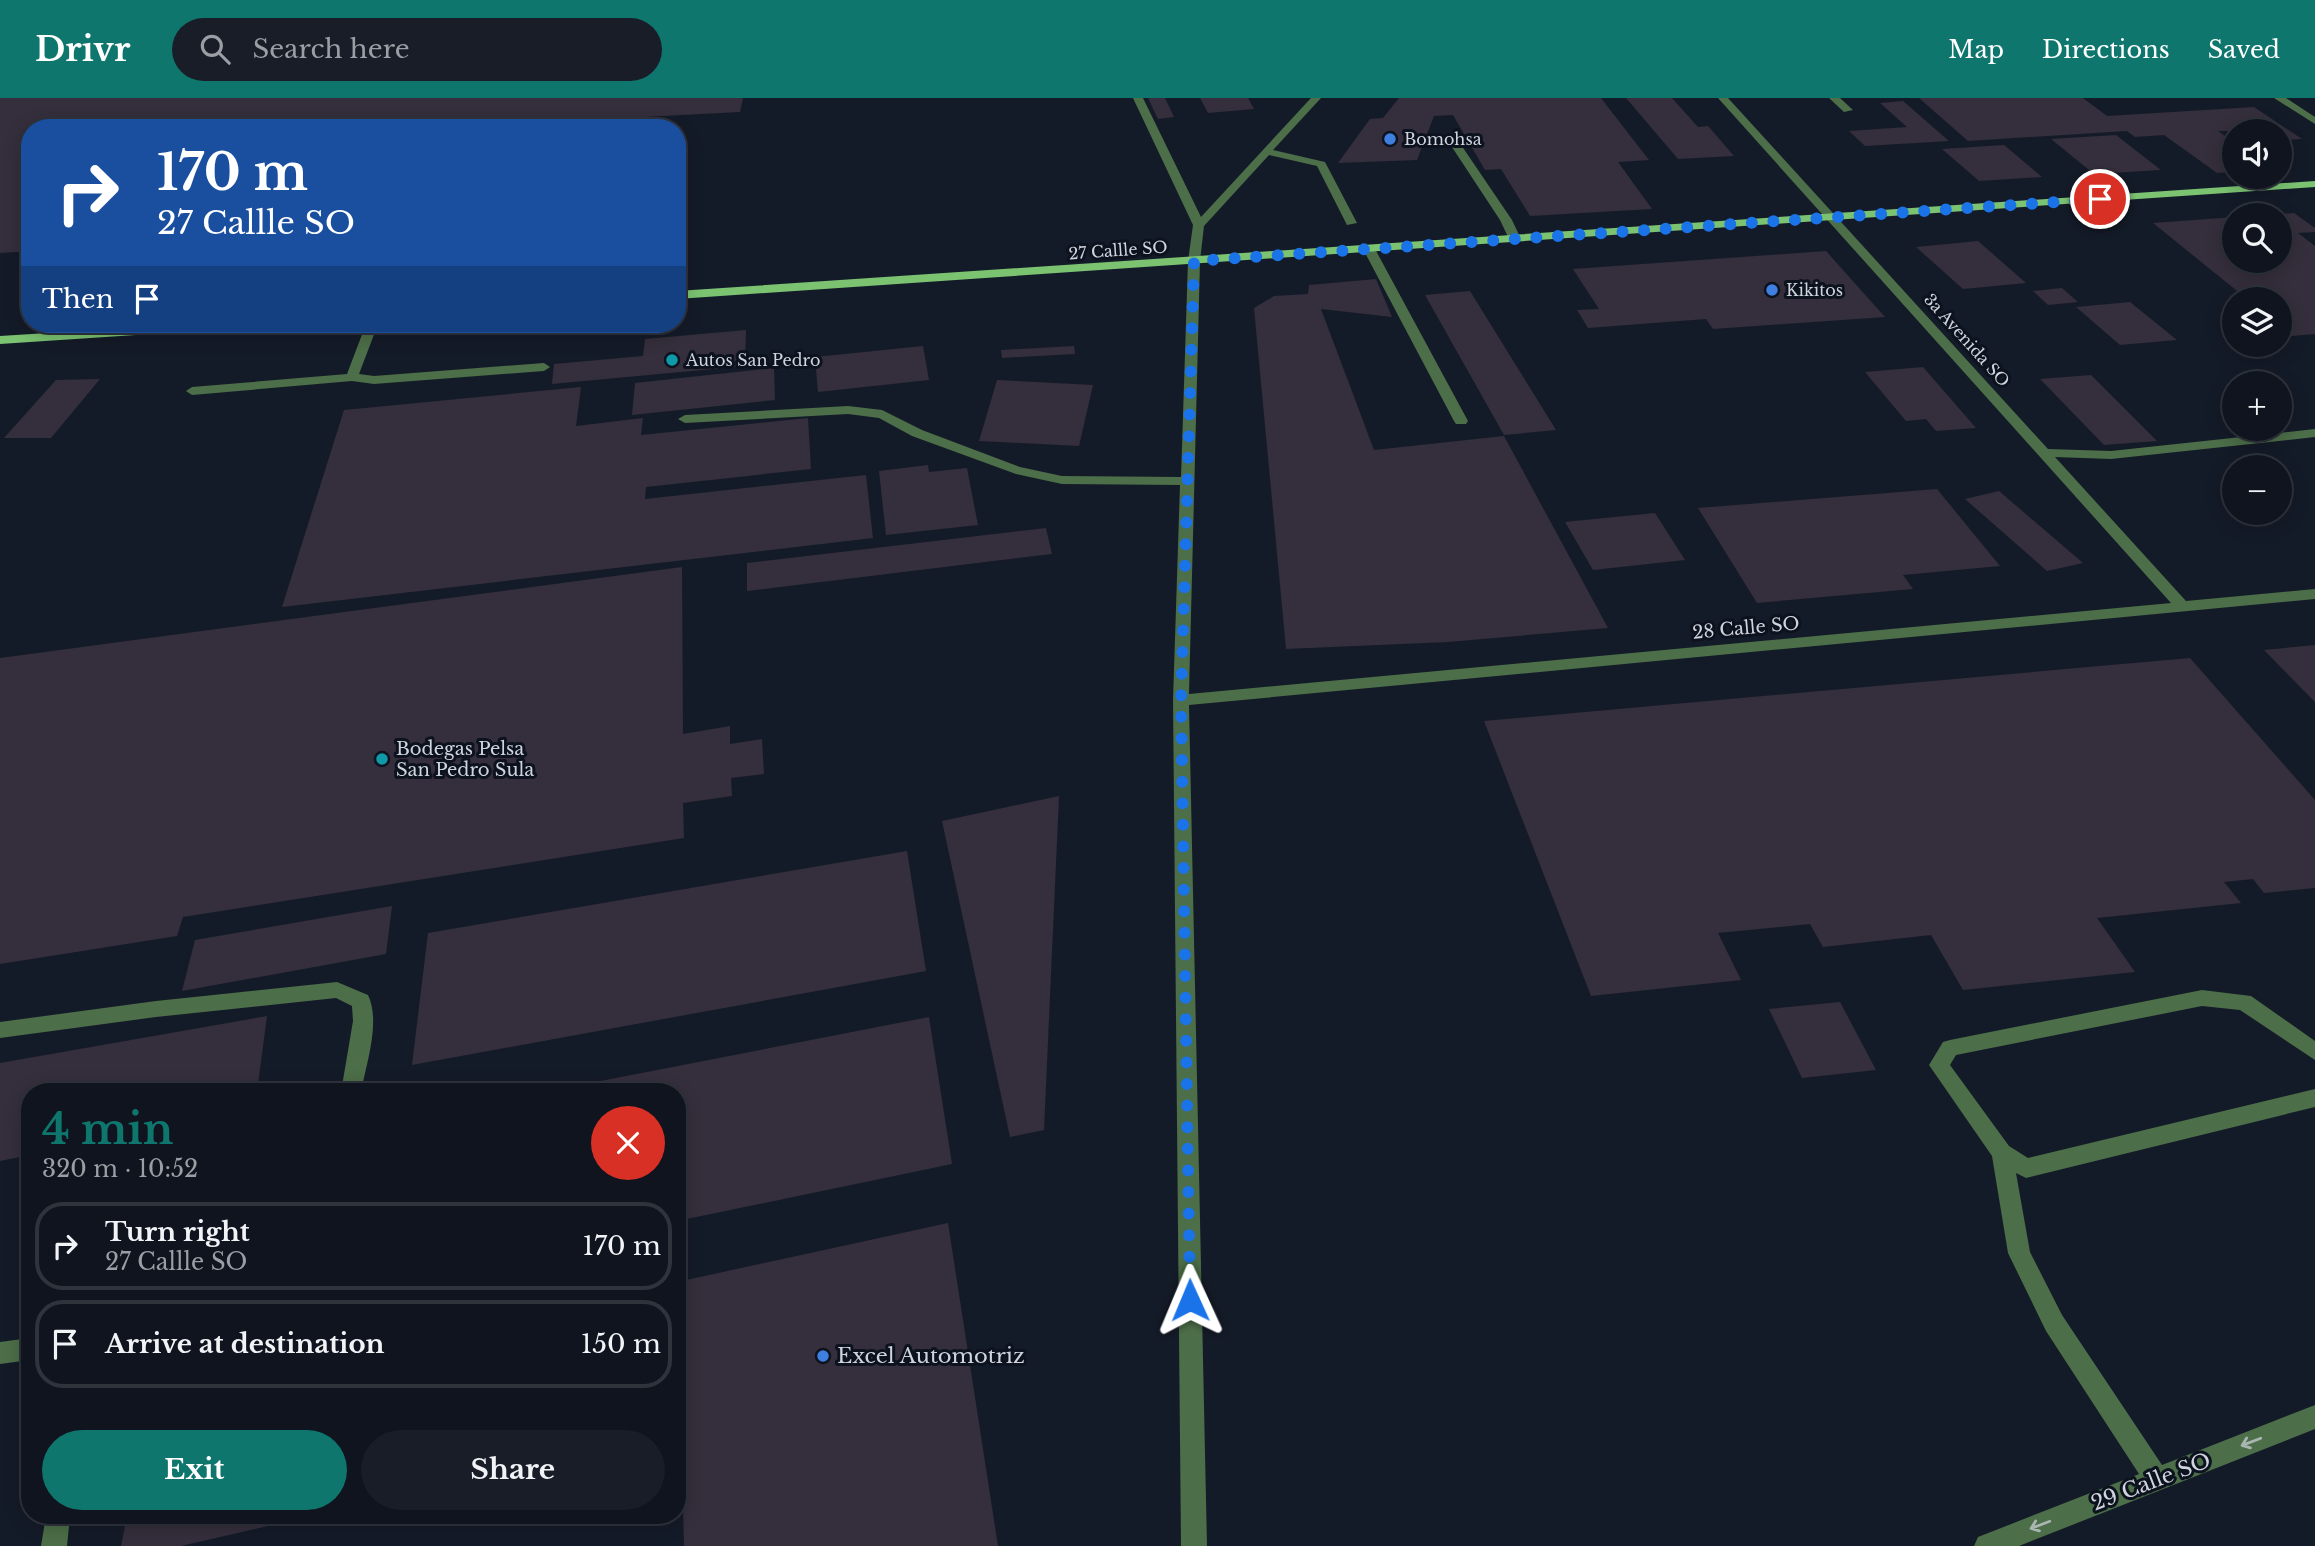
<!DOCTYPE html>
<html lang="en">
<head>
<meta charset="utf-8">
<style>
	body { margin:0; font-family:"Libre Baskerville",serif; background:#181d27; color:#f1f3f6; height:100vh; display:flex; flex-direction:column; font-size:26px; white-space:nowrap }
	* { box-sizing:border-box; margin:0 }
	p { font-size:23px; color:#9b9ea4 }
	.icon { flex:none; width:38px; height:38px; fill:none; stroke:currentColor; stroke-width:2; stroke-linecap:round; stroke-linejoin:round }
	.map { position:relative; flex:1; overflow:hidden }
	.details { position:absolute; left:21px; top:985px; width:665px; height:441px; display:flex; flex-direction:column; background:#0f141e; border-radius:28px; box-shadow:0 4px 18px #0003,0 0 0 2px #2f333c }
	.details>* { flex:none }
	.guide { position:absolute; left:21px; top:21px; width:665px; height:214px; border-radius:28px; box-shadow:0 4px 18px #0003,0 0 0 2px #2f333c; background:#1a4fa0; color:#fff; overflow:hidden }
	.buttons { position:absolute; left:2222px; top:21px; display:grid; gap:14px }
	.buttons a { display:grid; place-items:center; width:70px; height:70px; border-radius:50%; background:#0f141e; box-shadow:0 4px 18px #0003,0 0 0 2px #2f333c; font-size:35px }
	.pin { position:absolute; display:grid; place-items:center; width:60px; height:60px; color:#fff; margin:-30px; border:4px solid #fff; border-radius:50%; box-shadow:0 2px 7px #0007 }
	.me { position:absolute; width:77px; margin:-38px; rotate:359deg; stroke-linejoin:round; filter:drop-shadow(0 0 5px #0008) }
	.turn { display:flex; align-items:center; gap:24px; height:147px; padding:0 21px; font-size:32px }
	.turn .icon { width:91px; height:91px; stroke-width:2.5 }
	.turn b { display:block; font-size:49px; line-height:60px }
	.then { display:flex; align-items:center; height:66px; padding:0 21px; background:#0003; gap:14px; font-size:26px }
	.round { display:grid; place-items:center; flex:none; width:74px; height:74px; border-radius:37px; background:#181d27 }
	.overview { display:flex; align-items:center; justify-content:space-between; height:119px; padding:0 21px }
	h1 { font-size:42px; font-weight:800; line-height:52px; color:#0f766e }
	.primary-button { display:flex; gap:14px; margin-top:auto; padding:14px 21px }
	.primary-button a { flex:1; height:80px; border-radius:42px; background:#0f766e; color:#fff; font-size:28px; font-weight:800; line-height:80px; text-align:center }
	.primary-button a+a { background:#181d27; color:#f1f3f6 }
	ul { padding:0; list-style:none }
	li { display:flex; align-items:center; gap:21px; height:88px; margin:0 14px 10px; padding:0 7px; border:4px solid #2f333c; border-radius:28px }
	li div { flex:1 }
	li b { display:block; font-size:26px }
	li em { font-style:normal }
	header { display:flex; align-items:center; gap:42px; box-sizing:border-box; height:98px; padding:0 35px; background:#0f766e; color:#fff }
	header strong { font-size:33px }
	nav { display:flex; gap:38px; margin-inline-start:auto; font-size:24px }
	.search { width:490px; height:63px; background:#181d27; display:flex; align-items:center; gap:18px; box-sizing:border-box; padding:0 24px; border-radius:38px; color:#9b9ea4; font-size:26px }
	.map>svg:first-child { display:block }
	.building { fill:#352e3c }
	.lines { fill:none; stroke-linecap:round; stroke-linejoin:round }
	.minor { fill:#4c6e48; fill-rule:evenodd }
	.major { fill:#7bc371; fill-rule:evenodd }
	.oneway { stroke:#a8b5b0 }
	.route { stroke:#1a73e8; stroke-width:12; stroke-dasharray:0 21.6 }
	.shop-dot { fill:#3f7fe0; stroke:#0c121e; stroke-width:2.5 }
	.culture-dot { fill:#0f9aa8; stroke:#0c121e; stroke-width:2.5 }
	.labels { text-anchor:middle; stroke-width:6; stroke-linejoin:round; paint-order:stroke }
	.far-poi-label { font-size:16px; fill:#cfd4dd; stroke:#0c121e; text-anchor:start }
	.far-street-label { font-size:16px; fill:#cfd4dd; stroke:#0c121e }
	.street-label { font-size:18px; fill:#cfd4dd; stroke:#0c121e }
	.poi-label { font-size:18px; fill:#cfd4dd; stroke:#0c121e; text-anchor:start }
	.near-poi-label { font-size:21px; fill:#cfd4dd; stroke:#0c121e; text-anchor:start }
	.near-street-label { font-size:21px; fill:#cfd4dd; stroke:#0c121e }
</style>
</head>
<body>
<header>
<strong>Drivr</strong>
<div class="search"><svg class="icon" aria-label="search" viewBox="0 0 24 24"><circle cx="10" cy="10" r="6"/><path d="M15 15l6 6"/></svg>Search here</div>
<nav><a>Map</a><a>Directions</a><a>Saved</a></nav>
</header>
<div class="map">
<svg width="2315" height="1448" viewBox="0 0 2315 1448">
	<rect width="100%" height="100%" fill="#141b28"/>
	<path class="building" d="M 0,0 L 743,0 L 740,14 L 507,26 L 505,30 L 30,30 L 30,153 L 0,155 Z
		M 1148,0 L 1165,0 L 1174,19 L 1158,21 Z
		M 1200,0 L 1248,0 L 1254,11 L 1208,15 Z
		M 1399,0 L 1601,0 L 1649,62 L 1618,64 L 1652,111 L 1530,118 L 1501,71 L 1485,72 L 1453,17 L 1434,18 L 1417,62 L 1338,65 L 1370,21 L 1383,20 Z
		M 1626,0 L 1672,0 L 1698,29 L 1708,28 L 1734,58 L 1678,61 Z
		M 1919,0 L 2083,0 L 2107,18 L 2254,9 L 2302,41 L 2280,42 L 2280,33 L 2218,33 L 2235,45 L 2235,74 L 2217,75 L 2164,37 L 2135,39 L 2127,33 L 1968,43 Z
		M 1903,3 L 1949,43 L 1865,48 L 1849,33 L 1907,29 L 1880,5 Z
		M 2116,37 L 2161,72 L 2094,76 L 2051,41 Z
		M 2004,47 L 2042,79 L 1979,83 L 1942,51 Z
		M 2294,115 L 2315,130 L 2315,134 L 2298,135 L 2315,148 L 2315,236 L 2280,239 L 2280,201 L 2247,201 L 2153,125 L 2235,119 L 2235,163 L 2280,163 L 2280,116 Z
		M 1978,143 L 2026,185 L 1963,191 L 1916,149 Z
		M 1826,153 L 1885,219 L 1713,231 L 1706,221 L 1588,230 L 1577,212 L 1599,211 L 1573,171 Z
		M 1376,181 L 1392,219 L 1321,211 L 1374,352 L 1504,338 L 1608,530 L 1448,544 L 1286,551 L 1254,210 L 1274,198 L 1308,196 L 1309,187 Z
		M 2062,190 L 2078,204 L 2048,207 L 2033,193 Z
		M 1470,193 L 1556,332 L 1504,337 L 1425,197 Z
		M 2130,204 L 2177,242 L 2120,247 L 2076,209 Z
		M 746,232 L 745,268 L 552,286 L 554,266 L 643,258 L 645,241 Z
		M 923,248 L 929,282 L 818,294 L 815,259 Z
		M 1074,248 L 1075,256 L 1002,260 L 1001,252 Z
		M 1923,269 L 1976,330 L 1936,333 L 1926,321 L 1906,323 L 1865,274 Z
		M 774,270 L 775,302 L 632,317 L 635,285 Z
		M 2091,277 L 2157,343 L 2104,347 L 2040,281 Z
		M 100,281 L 51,340 L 4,340 L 56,282 Z
		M 997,282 L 1093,287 L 1079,348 L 979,343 Z
		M 581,289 L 576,328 L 643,320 L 641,337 L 808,320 L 811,371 L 646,389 L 645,401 L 866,377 L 873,440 L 282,509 L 344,312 Z
		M 928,367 L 929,374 L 967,370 L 978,427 L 886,437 L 879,373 Z
		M 1937,391 L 2000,468 L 1903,477 L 1913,491 L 1757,505 L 1698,410 Z
		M 1999,393 L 2083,465 L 2047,473 L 1965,401 Z
		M 1655,415 L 1685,462 L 1593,472 L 1565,424 Z
		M 1046,430 L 1052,456 L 747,493 L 747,465 Z
		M 682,469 L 683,636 L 730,628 L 730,646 L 762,641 L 764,676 L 731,680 L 732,698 L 683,705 L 684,740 L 183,819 L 177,838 L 0,866 L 0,560 Z
		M 2315,547 L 2315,604 L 2264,552 Z
		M 2190,560 L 2315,702 L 2315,790 L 2264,795 L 2253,781 L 2224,784 L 2241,805 L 2097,820 L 2135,874 L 1963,892 L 1931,837 L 1823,849 L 1810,826 L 1718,835 L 1741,882 L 1591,898 L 1484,623 Z
		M 1059,698 L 1044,1032 L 1010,1039 L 942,723 Z
		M 907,753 L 926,873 L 412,967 L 428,835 Z
		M 392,808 L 386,856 L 182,893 L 195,842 Z
		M 1840,904 L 1876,972 L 1802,980 L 1769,911 Z
		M 267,918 L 257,994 L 30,994 L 30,1057 L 0,1063 L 0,965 Z
		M 929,919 L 952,1066 L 677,1123 L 677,994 L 544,994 Z
		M 948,1125 L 998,1448 L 684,1448 L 681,1331 L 677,1332 L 677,1184 Z
		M 127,1418 L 307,1418 L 307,1419 L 181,1448 L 121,1448 Z"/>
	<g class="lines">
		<path class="minor" d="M 1133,0 L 1143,0 L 1201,119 L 1311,0 L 1321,0 L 1273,52 L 1325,64 L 1357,125 L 1347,127 L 1317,68 L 1269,57 L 1204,128 L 1200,163 L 1189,596 L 2171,505 L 1718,0 L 1728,0 L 2048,351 L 2111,353 L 2315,331 L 2315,339 L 2111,361 L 2055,359 L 2186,503 L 2315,491 L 2315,501 L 1189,607 L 1207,1448 L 1181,1448 L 1173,602 L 1180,387 L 1062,386 L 1016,376 L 912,338 L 879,320 L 848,316 L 685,325 L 678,321 L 685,317 L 848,308 L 882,312 L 922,332 L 1020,369 L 1062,378 L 1181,379 L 1188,163 L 1193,127 Z
			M 1829,0 L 1840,0 L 1853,12 L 1844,14 Z
			M 2274,0 L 2286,0 L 2315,19 L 2315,26 Z
			M 1451,37 L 1455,38 L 1512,122 L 1521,141 L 1519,143 L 1509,141 L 1500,122 L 1446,40 Z
			M 1365,149 L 1375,151 L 1468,323 L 1466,326 L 1456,326 L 1454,323 L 1363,151 Z
			M 366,226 L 378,226 L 359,276 L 374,278 L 544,265 L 550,269 L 544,273 L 374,286 L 352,283 L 192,297 L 186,293 L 192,289 L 347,276 Z
			M 337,884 L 368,897 C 381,924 366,966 361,994 L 341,994 L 353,923 L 352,908 L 336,900 L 156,919 L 0,940 L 0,924 L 156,903 Z
			M 2202,892 L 2251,898 L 2315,943 L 2315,962 L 2240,912 L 2202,908 L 1956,957 L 1950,967 L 2009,1048 L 2028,1060 L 2315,991 L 2315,1009 L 2026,1080 L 2016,1075 L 2030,1154 L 2062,1217 L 2162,1367 L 2315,1307 L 2315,1331 L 2019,1448 L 1974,1448 L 1978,1439 L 2139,1376 L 2046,1233 L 2008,1155 L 1992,1058 L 1929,967 L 1943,944 L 1950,942 Z
			M 30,1240 L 30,1262 L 0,1266 L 0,1244 Z
			M 46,1418 L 70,1418 L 67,1448 L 41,1448 Z"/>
		<path class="major" d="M 2315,83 L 2315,89 L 677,201 L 677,193 Z
			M 190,226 L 247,226 L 241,230 L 0,246 L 0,238 Z"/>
	</g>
	<defs><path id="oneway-shaft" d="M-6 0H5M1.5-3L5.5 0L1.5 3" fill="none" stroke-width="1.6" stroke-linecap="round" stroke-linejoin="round" transform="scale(1.75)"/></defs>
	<g class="oneway">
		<use href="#oneway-shaft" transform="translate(2251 1344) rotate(159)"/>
		<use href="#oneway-shaft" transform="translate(2040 1427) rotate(159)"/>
	</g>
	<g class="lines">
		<path class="route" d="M 1190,1202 L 1181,602 L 1194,163 L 2100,101"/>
	</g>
	<g class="shop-dot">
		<circle cx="1390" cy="41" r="7"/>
		<circle cx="1772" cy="192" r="7"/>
		<circle cx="823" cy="1258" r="7"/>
	</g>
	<g class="culture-dot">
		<circle cx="672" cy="262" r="7"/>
		<circle cx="382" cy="661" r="7"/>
	</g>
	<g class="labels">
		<g class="far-poi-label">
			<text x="1404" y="47">Bomohsa</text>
			<text x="1786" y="198">Kikitos</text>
			<text x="686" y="268">Autos San Pedro</text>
		</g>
		<g class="far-street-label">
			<text transform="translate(1118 152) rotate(-4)" y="6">27 Callle SO</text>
			<text transform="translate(1967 242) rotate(48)" y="6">3a Avenida SO</text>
		</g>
		<g class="street-label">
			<text transform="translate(1746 530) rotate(-5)" y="6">28 Calle SO</text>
		</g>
		<g class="poi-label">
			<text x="396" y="657">Bodegas Pelsa<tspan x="396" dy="21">San Pedro Sula</tspan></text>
		</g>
		<g class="near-poi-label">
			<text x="837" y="1265">Excel Automotriz</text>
		</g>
		<g class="near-street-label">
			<text transform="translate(2151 1384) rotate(-21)" y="7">29 Calle SO</text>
		</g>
	</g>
</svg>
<div class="buttons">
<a><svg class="icon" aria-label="sound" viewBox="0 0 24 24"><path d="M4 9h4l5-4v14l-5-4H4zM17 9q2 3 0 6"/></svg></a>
<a><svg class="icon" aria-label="search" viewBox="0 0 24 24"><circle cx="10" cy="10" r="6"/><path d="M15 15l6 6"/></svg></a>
<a><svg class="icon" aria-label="layers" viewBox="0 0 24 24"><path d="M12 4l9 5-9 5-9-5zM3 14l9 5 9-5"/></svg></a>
<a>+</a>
<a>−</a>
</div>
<div class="pin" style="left:2100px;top:101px;background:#d93025"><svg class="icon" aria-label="arrive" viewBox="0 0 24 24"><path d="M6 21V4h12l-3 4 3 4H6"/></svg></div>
<svg class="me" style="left:1190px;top:1202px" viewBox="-20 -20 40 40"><path d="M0-17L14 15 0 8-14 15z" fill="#1a73e8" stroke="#fff" stroke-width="4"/></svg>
<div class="guide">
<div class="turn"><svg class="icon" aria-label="right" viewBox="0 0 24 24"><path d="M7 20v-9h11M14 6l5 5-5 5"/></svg><div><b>170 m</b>27 Callle SO</div></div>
<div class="then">Then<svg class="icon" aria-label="arrive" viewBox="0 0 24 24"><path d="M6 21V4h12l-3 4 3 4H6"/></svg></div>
</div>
<section class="details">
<div class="overview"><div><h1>4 min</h1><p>320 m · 10:52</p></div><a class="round" style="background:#d93025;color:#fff"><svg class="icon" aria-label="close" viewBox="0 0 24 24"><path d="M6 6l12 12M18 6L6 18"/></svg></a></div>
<ul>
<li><svg class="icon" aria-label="right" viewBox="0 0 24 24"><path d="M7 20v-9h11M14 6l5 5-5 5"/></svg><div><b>Turn right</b><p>27 Callle SO</p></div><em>170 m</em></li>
<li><svg class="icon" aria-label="arrive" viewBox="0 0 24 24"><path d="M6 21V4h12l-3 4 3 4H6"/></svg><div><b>Arrive at destination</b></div><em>150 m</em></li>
</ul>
<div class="primary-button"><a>Exit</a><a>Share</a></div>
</section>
</div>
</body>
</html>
